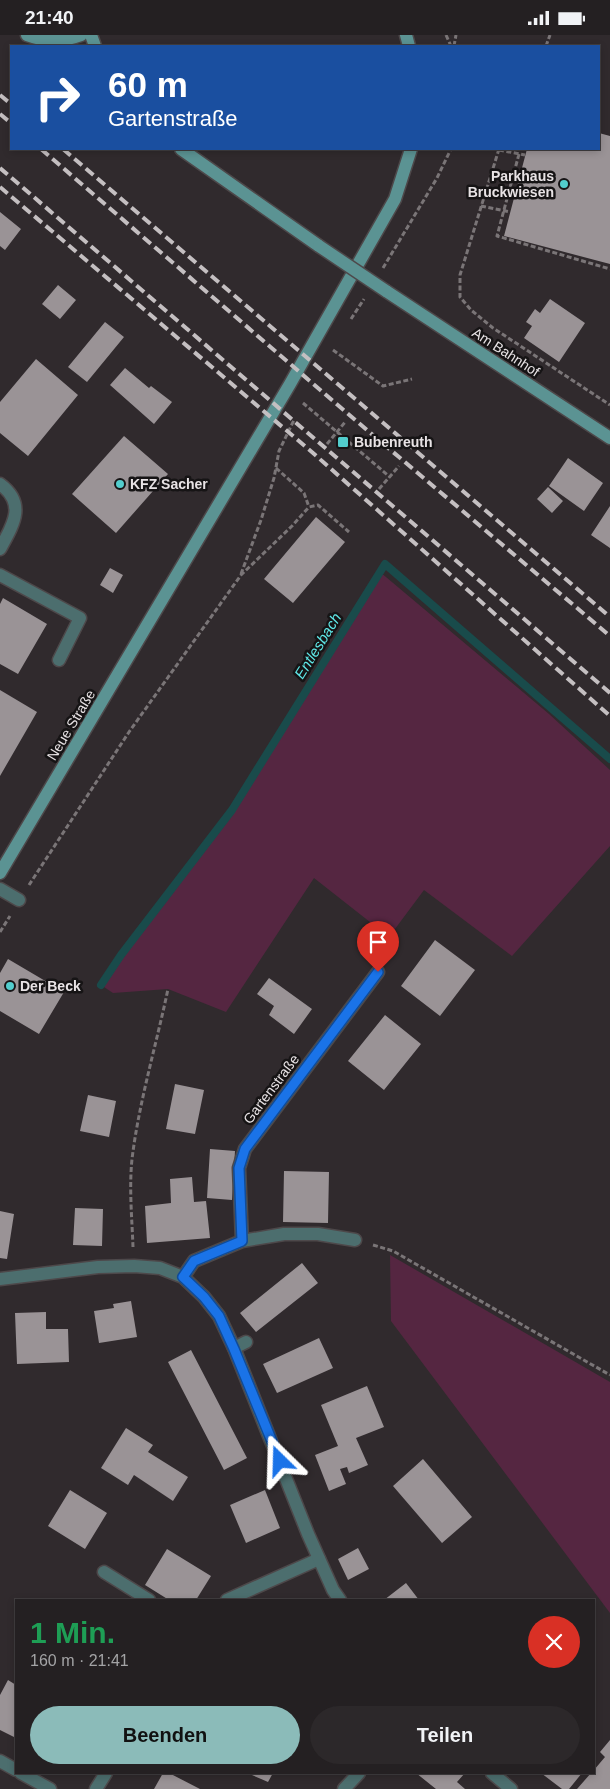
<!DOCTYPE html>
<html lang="de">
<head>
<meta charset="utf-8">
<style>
	body { margin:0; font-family:Arial,sans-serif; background:#2c282a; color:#f1f3f6; height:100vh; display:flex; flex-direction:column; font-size:19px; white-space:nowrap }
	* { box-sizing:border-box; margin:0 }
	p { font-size:16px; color:#a3a3a5 }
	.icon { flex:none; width:28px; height:28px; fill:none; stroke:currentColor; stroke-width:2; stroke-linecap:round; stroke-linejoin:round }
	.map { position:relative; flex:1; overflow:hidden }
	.sheet { position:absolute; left:15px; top:1564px; width:580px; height:175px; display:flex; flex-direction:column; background:#242022; border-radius:0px; box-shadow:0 2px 8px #0003,0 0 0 1px #413e40 }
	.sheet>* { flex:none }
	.banner { position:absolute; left:10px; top:10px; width:590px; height:105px; border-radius:0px; box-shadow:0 2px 8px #0003,0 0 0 1px #413e40; background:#1a4fa0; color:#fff; overflow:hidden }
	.pin { position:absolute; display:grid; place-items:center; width:42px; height:42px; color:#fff; margin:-51px -21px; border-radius:50% 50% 50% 0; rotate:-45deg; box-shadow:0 0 5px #0007 }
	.pin .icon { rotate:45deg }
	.me { position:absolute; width:55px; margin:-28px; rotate:338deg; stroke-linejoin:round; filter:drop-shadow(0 0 4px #0008) }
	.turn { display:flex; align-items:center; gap:18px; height:105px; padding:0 15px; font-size:22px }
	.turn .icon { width:65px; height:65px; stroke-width:2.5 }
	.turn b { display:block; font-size:35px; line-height:42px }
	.round { display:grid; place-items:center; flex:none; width:52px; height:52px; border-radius:26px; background:#2c282a }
	.head { display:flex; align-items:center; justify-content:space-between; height:85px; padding:0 15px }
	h1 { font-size:30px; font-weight:800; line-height:38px; color:#1e9e55 }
	.cta { display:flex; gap:10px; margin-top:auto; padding:10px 15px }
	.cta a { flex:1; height:58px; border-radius:30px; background:#8bbbb9; color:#111; font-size:20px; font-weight:800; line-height:58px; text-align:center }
	.cta a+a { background:#2c282a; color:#f1f3f6 }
	.status { display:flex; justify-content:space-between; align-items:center; height:35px; padding:0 25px; background:#242022; direction:ltr }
	.status svg { height:14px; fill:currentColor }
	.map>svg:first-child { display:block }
	.green { fill:#552641 }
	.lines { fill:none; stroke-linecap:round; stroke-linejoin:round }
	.stream { stroke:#194b4b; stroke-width:8 }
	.building { fill:#9a9396 }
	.lane-casing { stroke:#4d484a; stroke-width:15 }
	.street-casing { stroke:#4d484a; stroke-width:15 }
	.secondary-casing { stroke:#4d484a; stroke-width:15 }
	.path { stroke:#7a7577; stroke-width:3; stroke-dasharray:5 2.5; stroke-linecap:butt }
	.lane { stroke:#4c6e6e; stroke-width:12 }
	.street { stroke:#4c6e6e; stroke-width:12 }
	.secondary { stroke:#5b9393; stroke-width:12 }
	.rail { stroke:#c4bfc1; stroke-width:4; stroke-dasharray:10 5; stroke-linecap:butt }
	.secondary-bridge-casing { stroke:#4d484a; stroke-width:15; stroke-linecap:butt }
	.secondary-bridge { stroke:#5b9393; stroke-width:12 }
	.route-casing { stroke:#114b97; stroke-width:12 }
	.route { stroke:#1a73e8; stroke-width:9 }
	.poi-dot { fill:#52cdcd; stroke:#161415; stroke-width:2 }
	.labels { text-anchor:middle; stroke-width:5; stroke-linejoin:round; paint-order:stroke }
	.poi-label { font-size:14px; font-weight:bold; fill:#e8e3e5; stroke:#161415; text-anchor:start }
	.street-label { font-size:14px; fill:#e8e3e5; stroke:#161415 }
	.water-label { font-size:15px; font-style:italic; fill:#5fe7e7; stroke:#161415 }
</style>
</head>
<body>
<div class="status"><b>21:40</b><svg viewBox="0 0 49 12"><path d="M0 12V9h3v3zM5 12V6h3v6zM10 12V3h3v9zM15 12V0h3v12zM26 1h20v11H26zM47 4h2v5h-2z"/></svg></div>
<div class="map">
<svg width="610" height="1754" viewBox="0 0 610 1754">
	<rect width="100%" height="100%" fill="#302a2d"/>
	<path class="green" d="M 380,537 L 549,679 L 610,735 L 610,811 L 512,921 L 424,855 L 389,902 L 314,843 L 226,977 L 168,954 L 113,958 L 101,950 L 121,920 L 232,775 Z
		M 390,1220 L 610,1347 L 610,1578 L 391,1286 Z"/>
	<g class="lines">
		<path class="stream" d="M 101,950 L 121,920 L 232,775 L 385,529 L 610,724"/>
	</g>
	<path class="building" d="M 599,98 L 610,101 L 610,229 L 504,201 L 527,114 L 599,114 Z
		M 0,177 L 21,194 L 5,215 L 0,211 Z
		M 58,250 L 76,265 L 60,284 L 42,269 Z
		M 550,264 L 585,288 L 559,327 L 524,303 L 532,291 L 526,287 L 535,274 L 540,278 Z
		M 105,287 L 124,302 L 87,347 L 68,332 Z
		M 36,324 L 78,360 L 28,421 L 0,398 L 0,367 Z
		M 125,333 L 149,353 L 151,351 L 172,367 L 154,389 L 110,350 Z
		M 124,401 L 168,439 L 116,498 L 72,459 Z
		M 568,423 L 603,448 L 584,476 L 549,451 Z
		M 548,452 L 563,466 L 552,478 L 537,464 Z
		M 610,471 L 610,513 L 591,500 Z
		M 316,482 L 345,507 L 293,568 L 264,544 Z
		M 110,533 L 123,540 L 113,558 L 100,550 Z
		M 3,563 L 47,589 L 18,639 L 0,629 L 0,569 Z
		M 0,655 L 37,677 L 0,741 Z
		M 435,905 L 475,935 L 440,981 L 401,951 Z
		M 8,924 L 64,957 L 39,999 L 0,976 L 0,938 Z
		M 269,943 L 312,974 L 294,999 L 269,980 L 274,971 L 257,959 Z
		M 385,980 L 421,1009 L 384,1055 L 348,1026 Z
		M 175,1049 L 204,1055 L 195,1099 L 166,1094 Z
		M 88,1060 L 116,1066 L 109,1102 L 80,1096 Z
		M 210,1114 L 235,1116 L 232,1165 L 207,1163 Z
		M 284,1136 L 329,1137 L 328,1188 L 283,1187 Z
		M 192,1142 L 194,1167 L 206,1166 L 210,1203 L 147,1208 L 145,1171 L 171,1168 L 170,1144 Z
		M 75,1173 L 103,1174 L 102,1211 L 73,1210 Z
		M 0,1176 L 14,1179 L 7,1224 L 0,1223 Z
		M 302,1228 L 318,1248 L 256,1297 L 240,1278 Z
		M 131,1266 L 137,1302 L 99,1308 L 94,1276 L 114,1273 L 113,1269 Z
		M 46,1277 L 46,1294 L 68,1294 L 69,1327 L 17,1329 L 15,1278 Z
		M 319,1303 L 333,1333 L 277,1358 L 263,1329 Z
		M 191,1315 L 247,1423 L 224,1435 L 168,1327 Z
		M 367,1351 L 384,1392 L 356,1403 L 368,1430 L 349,1438 L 347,1432 L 340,1434 L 346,1449 L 329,1456 L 315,1420 L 338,1411 L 321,1370 Z
		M 126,1393 L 153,1410 L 148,1417 L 188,1442 L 173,1466 L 134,1440 L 128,1450 L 101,1433 Z
		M 423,1424 L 472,1482 L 442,1508 L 393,1451 Z
		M 70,1455 L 107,1478 L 85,1514 L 48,1491 Z
		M 265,1455 L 280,1493 L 246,1508 L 230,1470 Z
		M 358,1513 L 369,1534 L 348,1545 L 338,1524 Z
		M 167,1514 L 211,1541 L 196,1565 L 169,1565 L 145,1550 Z
		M 406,1548 L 419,1565 L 384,1565 Z
		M 8,1645 L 16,1650 L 16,1703 L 0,1695 L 0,1660 Z
		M 610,1705 L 610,1754 L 577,1754 L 591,1738 L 594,1738 L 594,1735 L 605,1722 L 600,1717 Z
		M 163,1738 L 169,1738 L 200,1754 L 154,1754 Z
		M 254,1738 L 273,1738 L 268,1747 L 252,1740 Z
		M 416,1738 L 465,1738 L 457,1747 L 465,1754 L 436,1754 Z
		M 541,1738 L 582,1738 L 569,1754 L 562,1754 Z"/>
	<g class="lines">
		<g class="lane-casing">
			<path id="lane" d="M 0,540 L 80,583 L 59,625
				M 0,854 L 19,865
				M 234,1313 L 246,1307
				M 104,1537 L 149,1565
				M 227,1565 L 319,1524
				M 96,1754 L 106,1738"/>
		</g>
		<g class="street-casing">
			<path id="street" d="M 0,449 C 27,469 13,490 0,514
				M 242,1206 L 239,1133 L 245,1114 L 378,937
				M 183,1242 L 194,1226 L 242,1206 L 284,1199 L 318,1199 L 355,1205
				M 0,1244 L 98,1232 L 134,1231 L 160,1233 L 183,1242 L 204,1262 L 219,1281 L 234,1313 L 308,1499 L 333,1555 L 340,1565
				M 0,1726 L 16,1735
				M 21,1738 L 50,1754
				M 492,1738 L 511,1754
				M 344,1754 L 359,1738"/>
		</g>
		<g class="secondary-casing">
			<path id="secondary" d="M 27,0 C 46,7 62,7 81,0
				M 91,0 L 95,11
				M 406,0 L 409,11
				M 181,114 L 319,211
				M 386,256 L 610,403
				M 0,838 L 290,349 L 395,164 L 411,114"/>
		</g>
		<path class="path" d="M 446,0 L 451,11
			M 454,11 L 456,0
			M 546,11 L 550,0
			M 499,114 L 460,240 L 460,262 L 471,275 L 493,293 L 610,370
			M 499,115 L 525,120
			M 519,119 L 497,201 L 610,234
			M 481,171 L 510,177
			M 383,233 L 437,143 L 451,114
			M 351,284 L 364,264
			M 333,315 L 383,351 L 412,344
			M 303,368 L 390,442
			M 327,409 L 346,386
			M 276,433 L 304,458 L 309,472
			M 379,454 L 399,431
			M 241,539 L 261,485 L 274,443 L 279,416 L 294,385
			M 29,850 L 129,697 L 241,540 L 292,491 L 309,472 L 318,470 L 349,497
			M 0,897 L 10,881
			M 373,1210 L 393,1216 L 610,1340
			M 133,1212 C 132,1184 129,1153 132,1124 C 139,1067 156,1011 168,954"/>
		<use href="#lane" class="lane"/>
		<use href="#street" class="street"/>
		<use href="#secondary" class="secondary"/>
		<path class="rail" d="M 0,60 L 11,69
			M 0,79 L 11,88
			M 41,114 L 347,378 L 610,601
			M 63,114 L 610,582
			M 0,133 L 610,658
			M 0,152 L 313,418 L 610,681"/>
		<g class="secondary-bridge-casing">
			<path id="secondary-bridge" d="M 319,211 L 386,256"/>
		</g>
		<use href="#secondary-bridge" class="secondary-bridge"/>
	</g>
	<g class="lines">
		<g class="route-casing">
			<path id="route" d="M 280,1426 L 234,1314 L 219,1281 L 204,1262 L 183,1242 L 194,1226 L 242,1206 L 239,1133 L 245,1114 L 378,937"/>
		</g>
		<use href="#route" class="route"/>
	</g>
	<g class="poi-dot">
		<circle cx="564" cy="149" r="5"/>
		<rect x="337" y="401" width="12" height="12" rx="2.5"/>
		<circle cx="120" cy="449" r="5"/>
		<circle cx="10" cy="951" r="5"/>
	</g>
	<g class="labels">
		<g class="poi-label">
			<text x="554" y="146" text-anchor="end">Parkhaus<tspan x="554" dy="16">Bruckwiesen</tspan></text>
			<text x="354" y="412">Bubenreuth</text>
			<text x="130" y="454">KFZ Sacher</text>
			<text x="20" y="956">Der Beck</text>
		</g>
		<g class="street-label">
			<text transform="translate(506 317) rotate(33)" y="5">Am Bahnhof</text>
			<text transform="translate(71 690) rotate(-59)" y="5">Neue Straße</text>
			<text transform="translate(271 1054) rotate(-53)" y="5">Gartenstraße</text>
		</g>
		<g class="water-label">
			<text transform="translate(318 611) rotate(-58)" y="5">Entlesbach</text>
		</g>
	</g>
</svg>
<div class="pin" style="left:378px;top:937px;background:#d93025"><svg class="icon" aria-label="arrive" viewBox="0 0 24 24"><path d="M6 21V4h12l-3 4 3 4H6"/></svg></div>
<svg class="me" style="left:280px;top:1426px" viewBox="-20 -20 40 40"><path d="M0-17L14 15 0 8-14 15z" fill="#1a73e8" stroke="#fff" stroke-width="4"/></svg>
<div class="banner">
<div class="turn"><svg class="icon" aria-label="right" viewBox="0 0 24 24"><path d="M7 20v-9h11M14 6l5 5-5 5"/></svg><div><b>60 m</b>Gartenstraße</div></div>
</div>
<section class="sheet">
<div class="head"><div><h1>1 Min.</h1><p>160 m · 21:41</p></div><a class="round" style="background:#d93025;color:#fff"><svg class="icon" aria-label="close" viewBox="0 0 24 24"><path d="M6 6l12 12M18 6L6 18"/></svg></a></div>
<div class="cta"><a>Beenden</a><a>Teilen</a></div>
</section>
</div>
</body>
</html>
